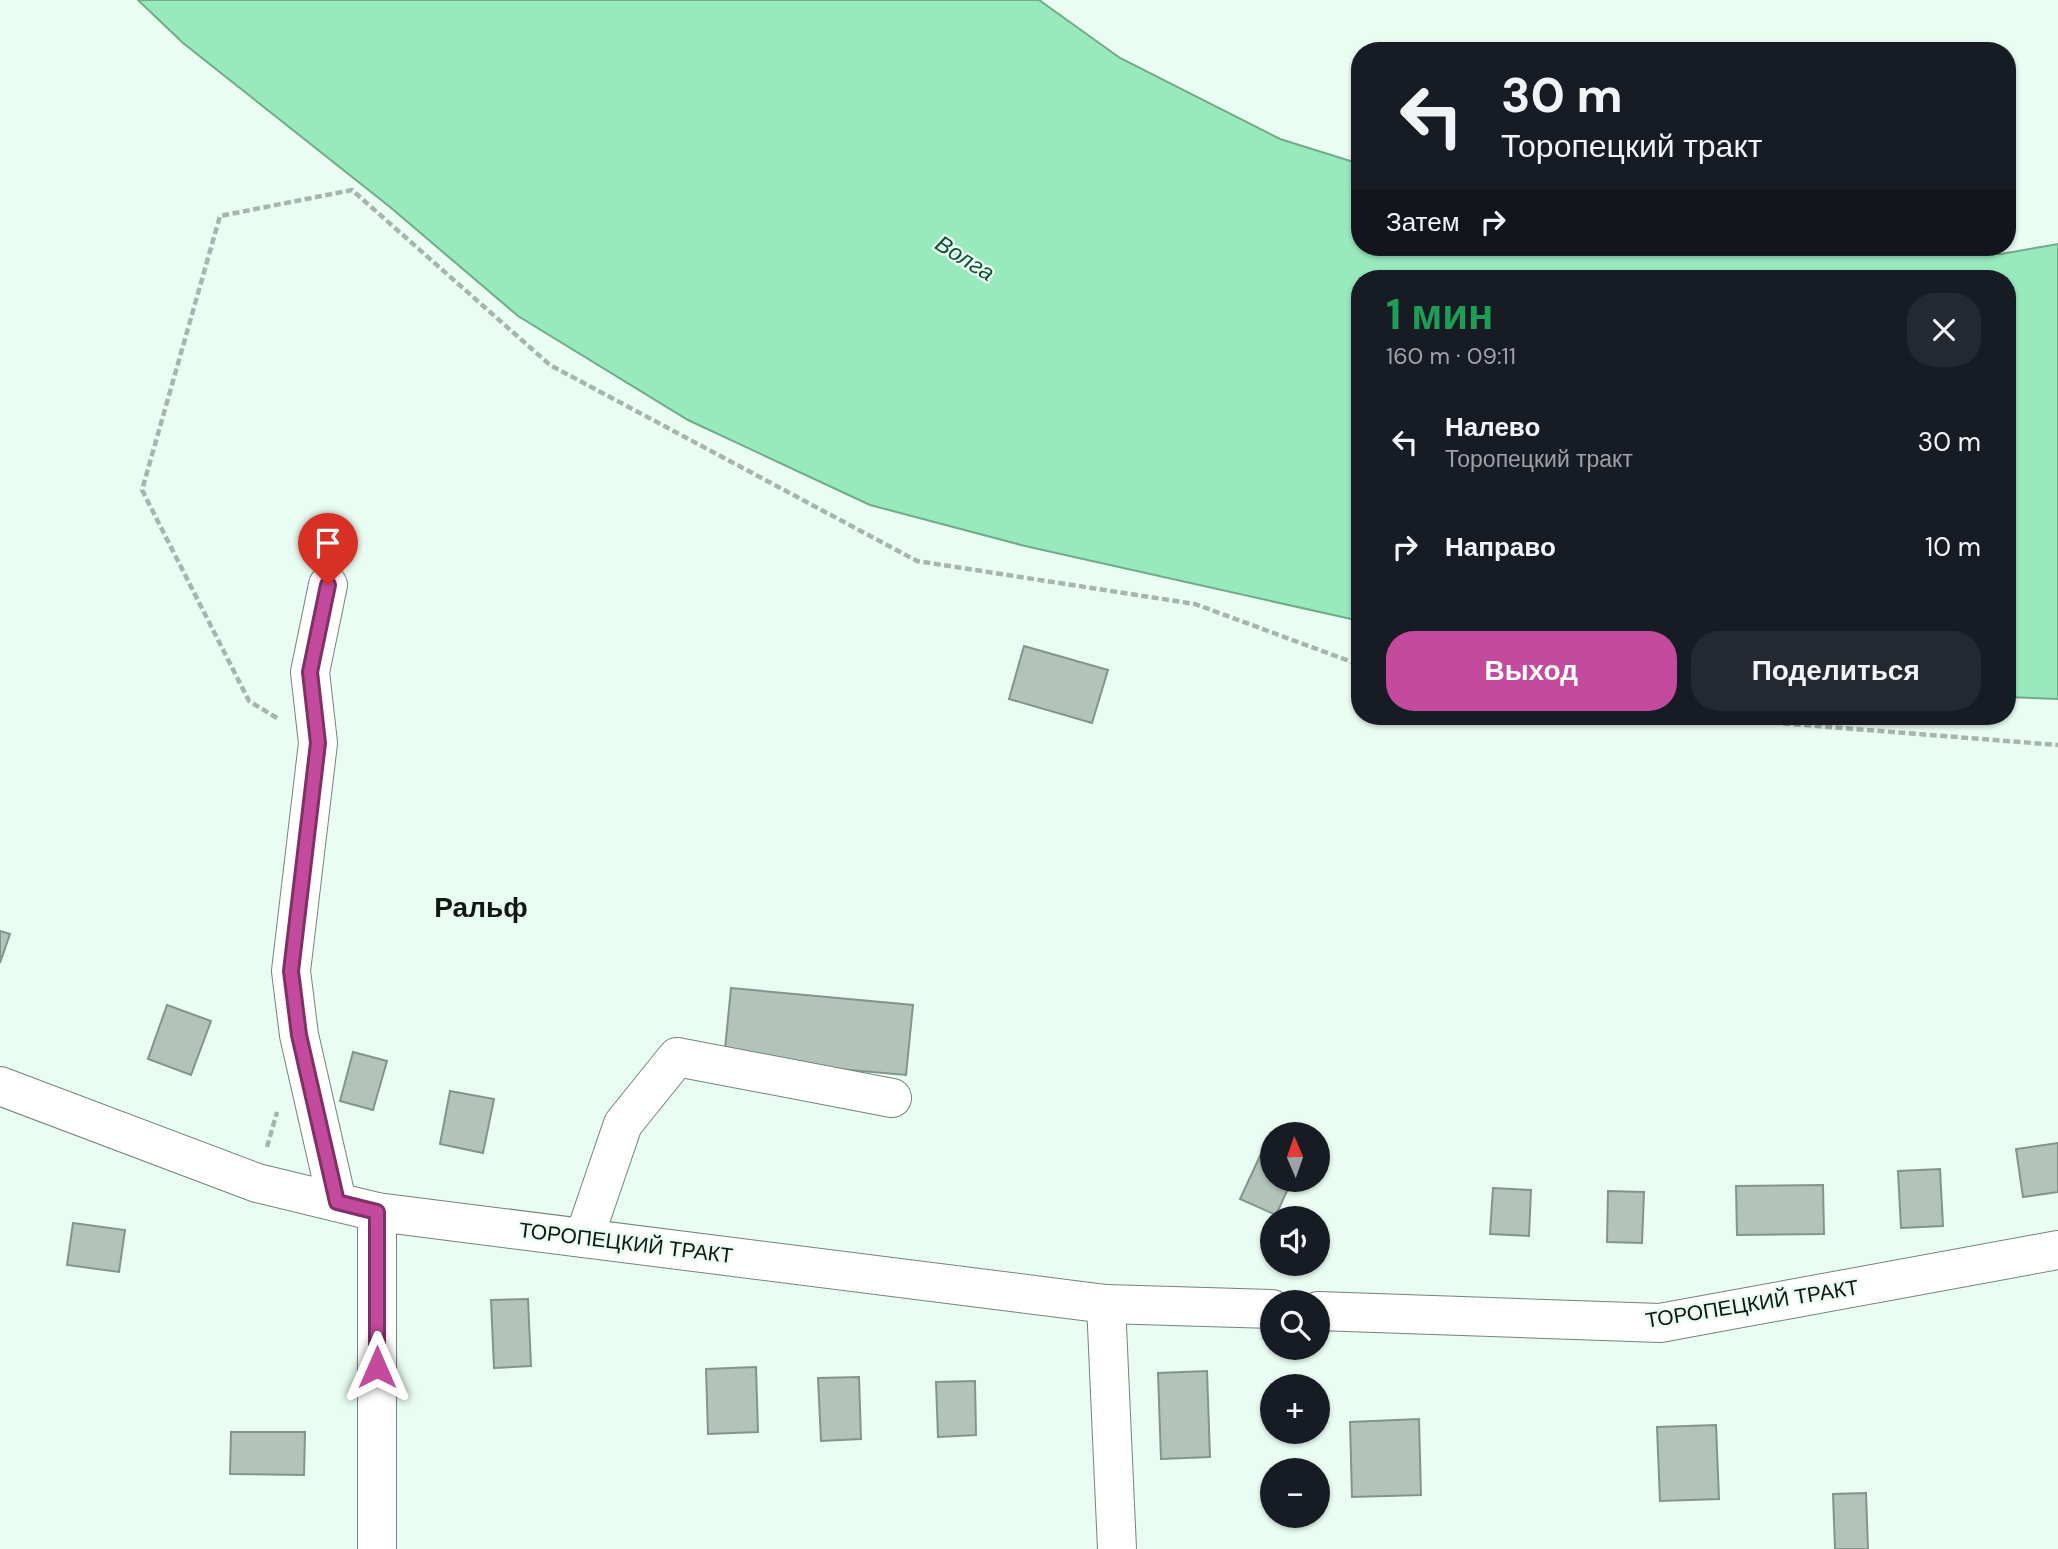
<!DOCTYPE html>
<html lang="ru">
<head>
<meta charset="utf-8">
<style>
	body { margin:0; font-family:"DM Sans",sans-serif; background:#242831; color:#f1f3f6; height:100vh; display:flex; flex-direction:column; font-size:26px; white-space:nowrap }
	* { box-sizing:border-box; margin:0 }
	p { font-size:23px; color:#9ea1a6 }
	.icon { flex:none; width:38px; height:38px; fill:none; stroke:currentColor; stroke-width:2; stroke-linecap:round; stroke-linejoin:round }
	.map { position:relative; flex:1; overflow:hidden }
	.drawer { position:absolute; left:1351px; top:270px; width:665px; height:455px; display:flex; flex-direction:column; background:#171b24; border-radius:28px; box-shadow:0 2px 5px #0004 }
	.drawer>* { flex:none }
	.top-card { position:absolute; left:1351px; top:42px; width:665px; height:214px; border-radius:28px; box-shadow:0 2px 5px #0004; background:#171b24; color:#f1f3f6; overflow:hidden }
	.needle { width:46px; rotate:358deg }
	.controls { position:absolute; left:1260px; top:1122px; display:grid; gap:14px }
	.controls a { display:grid; place-items:center; width:70px; height:70px; border-radius:50%; background:#171b24; box-shadow:0 2px 5px #0004; font-size:35px }
	.pin { position:absolute; display:grid; place-items:center; width:60px; height:60px; color:#fff; margin:-72px -30px; border-radius:50% 50% 50% 0; rotate:-45deg; box-shadow:0 0 7px #0007 }
	.pin .icon { rotate:45deg }
	.me { position:absolute; width:77px; margin:-38px; rotate:0deg; stroke-linejoin:round; filter:drop-shadow(0 0 5px #0008) }
	.turn { display:flex; align-items:center; gap:24px; height:147px; padding:0 35px; font-size:32px }
	.turn .icon { width:91px; height:91px; stroke-width:2.5 }
	.turn b { display:block; font-size:49px; line-height:60px }
	.then { display:flex; align-items:center; height:66px; padding:0 35px; background:#0003; gap:14px; font-size:26px }
	.round { display:grid; place-items:center; flex:none; width:74px; height:74px; border-radius:28px; background:#242831 }
	.overview { display:flex; align-items:center; justify-content:space-between; height:119px; padding:0 35px }
	h1 { font-size:42px; font-weight:700; line-height:52px; color:#1e9e55 }
	.cta { display:flex; gap:14px; margin-top:auto; padding:14px 35px }
	.cta a { flex:1; height:80px; border-radius:28px; background:#c34a9d; color:#fff; font-size:28px; font-weight:700; line-height:80px; text-align:center }
	.cta a+a { background:#242831; color:#f1f3f6 }
	ul { padding:0; list-style:none }
	li { display:flex; align-items:center; gap:21px; height:105px; padding:0 35px }
	li div { flex:1 }
	li b { display:block; font-size:26px }
	li em { font-style:normal }
	.map>svg:first-child { display:block }
	.water { fill:#98eabd; stroke:#70ab8a; stroke-width:2 }
	.building { fill:#b2c4b9; stroke:#83958a; stroke-width:2 }
	.lines { fill:none; stroke-linecap:round; stroke-linejoin:round }
	.minor-casing { stroke:#73847a; stroke-width:40 }
	.major-casing { stroke:#73847a; stroke-width:40 }
	.path { stroke:#a6b5ad; stroke-width:4.5; stroke-dasharray:7 3.5; stroke-linecap:butt }
	.minor { stroke:#fff; stroke-width:38 }
	.major { stroke:#fff; stroke-width:38 }
	.route-casing { stroke:#7f3066; stroke-width:18 }
	.route { stroke:#c34a9d; stroke-width:12 }
	.labels { text-anchor:middle; stroke-width:5; stroke-linejoin:round; paint-order:stroke }
	.street-label { font-size:21px; fill:#111713; stroke:#eafdf2 }
	.water-label { font-size:23px; font-style:italic; fill:#0f5034; stroke:#eafdf2 }
	.district-label { font-size:28px; font-weight:bold; fill:#111713; stroke:#eafdf2 }
</style>
</head>
<body>
<div class="map">
<svg width="2058" height="1549" viewBox="0 0 2058 1549">
	<rect width="100%" height="100%" fill="#eafdf2"/>
	<path class="water" d="M 138,0 L 1039,0 L 1120,58 L 1280,139 L 1360,164 L 1360,247 L 1705,247 L 1721,250 L 2001,254 L 2058,244 L 2058,699 L 2007,697 L 2007,278 L 1360,278 L 1360,621 L 1025,546 L 870,505 L 688,420 L 518,316 L 390,207 L 183,43 Z"/>
	<path class="building" d="M 1024,646 L 1108,670 L 1092,723 L 1009,699 Z
		M 0,931 L 10,934 L 0,963 Z
		M 731,988 L 913,1005 L 906,1075 L 724,1059 Z
		M 167,1005 L 211,1021 L 191,1075 L 148,1059 Z
		M 353,1052 L 387,1061 L 373,1110 L 340,1101 Z
		M 450,1091 L 494,1099 L 483,1153 L 440,1144 Z
		M 2058,1143 L 2058,1192 L 2023,1197 L 2016,1149 Z
		M 1265,1145 L 1272,1148 L 1272,1180 L 1292,1180 L 1276,1215 L 1240,1199 Z
		M 1940,1169 L 1943,1226 L 1901,1228 L 1898,1171 Z
		M 1823,1185 L 1824,1234 L 1737,1235 L 1736,1186 Z
		M 1493,1188 L 1531,1190 L 1529,1236 L 1490,1234 Z
		M 1608,1191 L 1644,1192 L 1642,1243 L 1607,1242 Z
		M 73,1223 L 125,1230 L 119,1272 L 67,1265 Z
		M 528,1299 L 531,1366 L 494,1368 L 491,1300 Z
		M 756,1367 L 758,1432 L 708,1434 L 706,1369 Z
		M 1207,1371 L 1210,1457 L 1161,1459 L 1158,1373 Z
		M 859,1377 L 861,1439 L 821,1441 L 818,1378 Z
		M 975,1381 L 976,1435 L 938,1437 L 936,1382 Z
		M 1419,1419 L 1421,1495 L 1352,1497 L 1350,1422 Z
		M 1716,1425 L 1719,1499 L 1660,1501 L 1657,1427 Z
		M 231,1432 L 305,1432 L 304,1475 L 230,1474 Z
		M 1866,1493 L 1868,1549 L 1835,1549 L 1833,1494 Z"/>
	<g class="lines">
		<g class="minor-casing">
			<path id="minor" d="M 328,585 L 310,672 L 318,743 L 291,971 L 299,1035 L 337,1202
				M 584,1238 L 623,1124 L 677,1057 L 892,1098
				M 1106,1304 L 1117,1549
				M 377,1549 L 377,1212"/>
		</g>
		<g class="major-casing">
			<path id="major" d="M 0,1086 L 257,1183 L 377,1212 L 1106,1304 L 1272,1309
				M 1318,1311 L 1660,1323 L 2058,1250"/>
		</g>
		<path class="path" d="M 1689,716 L 2058,745
			M 277,718 L 249,701 L 142,490 L 220,216 L 352,190 L 550,365 L 917,561 L 1195,604 L 1360,665
			M 267,1147 L 277,1112"/>
		<use href="#minor" class="minor"/>
		<use href="#major" class="major"/>
	</g>
	<g class="lines">
		<g class="route-casing">
			<path id="route" d="M 328,585 L 310,672 L 318,743 L 291,971 L 299,1035 L 337,1202 L 377,1212 L 377,1367"/>
		</g>
		<use href="#route" class="route"/>
	</g>
	<g class="labels">
		<g class="street-label">
			<text transform="translate(626 1243) rotate(7)" y="7">ТОРОПЕЦКИЙ ТРАКТ</text>
			<text transform="translate(1752 1304) rotate(-9)" y="7">ТОРОПЕЦКИЙ ТРАКТ</text>
		</g>
		<g class="water-label">
			<text transform="translate(965 258) rotate(32)" y="8">Волга</text>
		</g>
		<g class="district-label">
			<text x="481" y="917">Ральф</text>
		</g>
	</g>
</svg>
<div class="controls">
<a><svg class="needle" viewBox="-14 -14 28 28"><path d="M0-13l5 13h-10z" fill="#e53935"/><path d="M0 13l5-13h-10z" fill="#9ea1a6"/></svg></a>
<a><svg class="icon" aria-label="sound" viewBox="0 0 24 24"><path d="M4 9h4l5-4v14l-5-4H4zM17 9q2 3 0 6"/></svg></a>
<a><svg class="icon" aria-label="search" viewBox="0 0 24 24"><circle cx="10" cy="10" r="6"/><path d="M15 15l6 6"/></svg></a>
<a>+</a>
<a>−</a>
</div>
<div class="pin" style="left:328px;top:585px;background:#d93025"><svg class="icon" aria-label="arrive" viewBox="0 0 24 24"><path d="M6 21V4h12l-3 4 3 4H6"/></svg></div>
<svg class="me" style="left:377px;top:1367px" viewBox="-20 -20 40 40"><path d="M0-17L14 15 0 8-14 15z" fill="#c34a9d" stroke="#fff" stroke-width="4"/></svg>
<div class="top-card">
<div class="turn"><svg class="icon" aria-label="left" viewBox="0 0 24 24"><path d="M17 20v-9H6M10 6l-5 5 5 5"/></svg><div><b>30 m</b>Торопецкий тракт</div></div>
<div class="then">Затем<svg class="icon" aria-label="right" viewBox="0 0 24 24"><path d="M7 20v-9h11M14 6l5 5-5 5"/></svg></div>
</div>
<section class="drawer">
<div class="overview"><div><h1>1 мин</h1><p>160 m · 09:11</p></div><a class="round"><svg class="icon" aria-label="close" viewBox="0 0 24 24"><path d="M6 6l12 12M18 6L6 18"/></svg></a></div>
<ul>
<li><svg class="icon" aria-label="left" viewBox="0 0 24 24"><path d="M17 20v-9H6M10 6l-5 5 5 5"/></svg><div><b>Налево</b><p>Торопецкий тракт</p></div><em>30 m</em></li>
<li><svg class="icon" aria-label="right" viewBox="0 0 24 24"><path d="M7 20v-9h11M14 6l5 5-5 5"/></svg><div><b>Направо</b></div><em>10 m</em></li>
</ul>
<div class="cta"><a>Выход</a><a>Поделиться</a></div>
</section>
</div>
</body>
</html>
